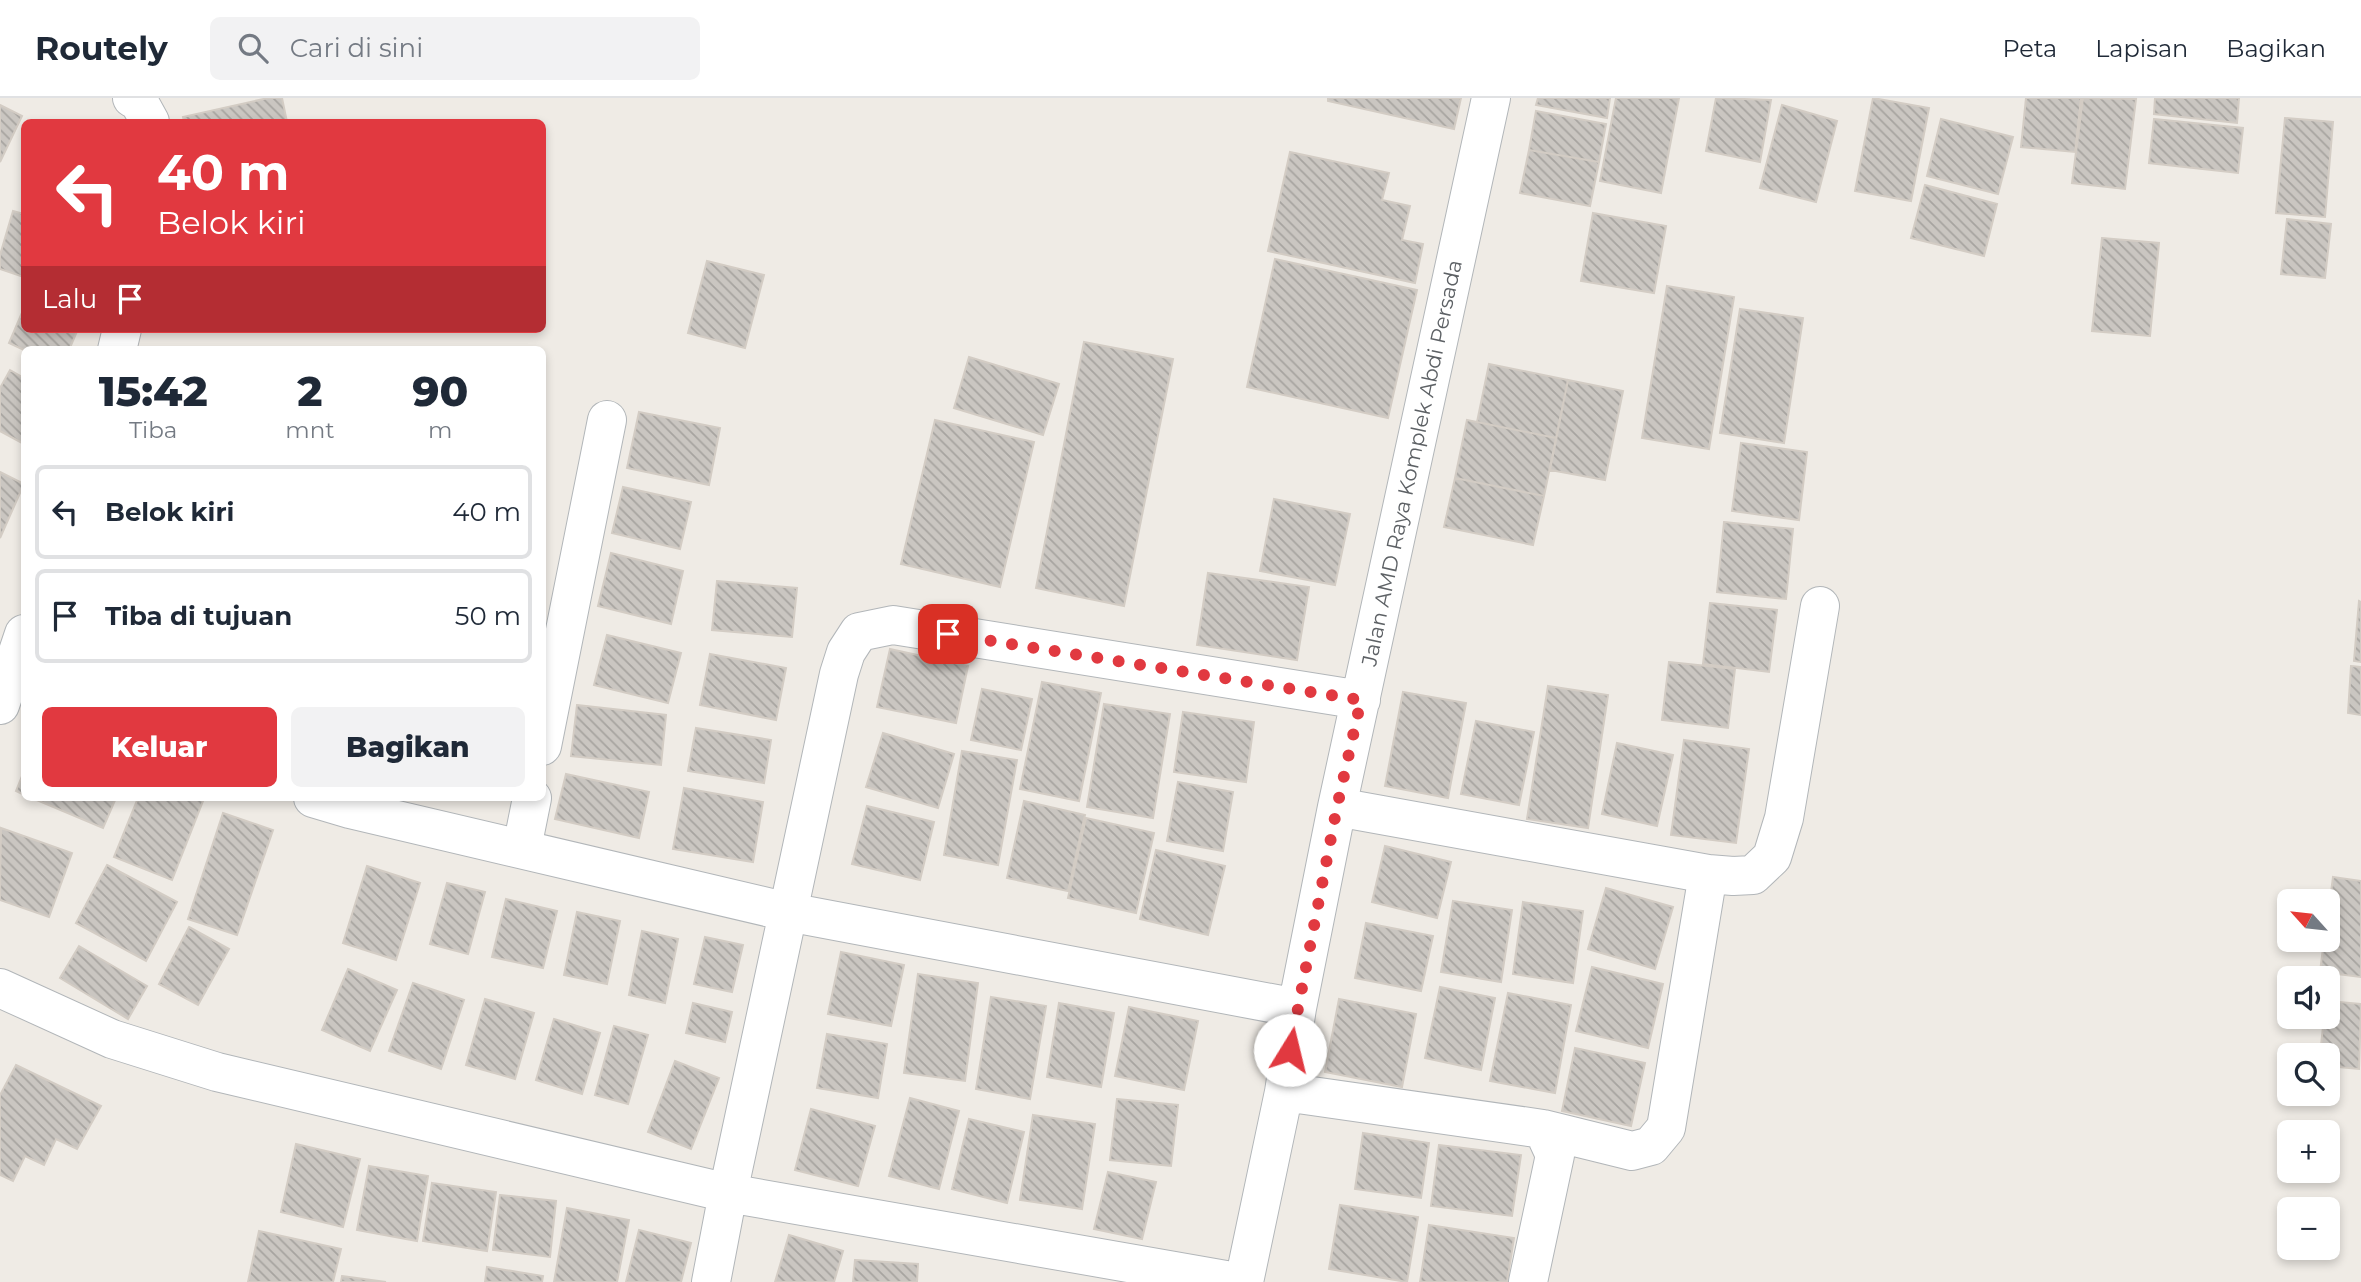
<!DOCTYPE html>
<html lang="id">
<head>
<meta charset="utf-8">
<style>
	body { margin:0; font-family:Montserrat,sans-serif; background:#f2f2f3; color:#1f2937; height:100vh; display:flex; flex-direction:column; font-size:26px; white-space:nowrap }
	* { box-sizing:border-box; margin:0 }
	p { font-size:23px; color:#747a83 }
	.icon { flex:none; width:38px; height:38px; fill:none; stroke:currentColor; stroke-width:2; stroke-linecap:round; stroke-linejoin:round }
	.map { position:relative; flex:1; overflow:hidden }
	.sheet { position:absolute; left:21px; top:248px; width:525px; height:455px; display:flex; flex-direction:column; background:#fff; border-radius:10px; box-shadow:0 4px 10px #0003 }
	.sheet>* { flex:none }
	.guide { position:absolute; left:21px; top:21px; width:525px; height:214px; border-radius:10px; box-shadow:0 4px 10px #0003; background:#e13940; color:#fff; overflow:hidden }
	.needle { width:46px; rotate:297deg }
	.buttons { position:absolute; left:2277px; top:791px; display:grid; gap:14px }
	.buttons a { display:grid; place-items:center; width:63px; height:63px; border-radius:10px; background:#fff; box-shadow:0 4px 10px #0003; font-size:35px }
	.pin { position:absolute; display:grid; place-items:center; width:60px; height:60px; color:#fff; margin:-30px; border-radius:14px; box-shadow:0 4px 10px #0006 }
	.me { position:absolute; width:77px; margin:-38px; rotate:9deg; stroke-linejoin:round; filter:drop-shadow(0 0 5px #0008) }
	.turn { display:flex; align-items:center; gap:24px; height:147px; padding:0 21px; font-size:32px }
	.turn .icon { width:91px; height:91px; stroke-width:2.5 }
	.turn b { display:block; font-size:49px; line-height:60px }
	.then { display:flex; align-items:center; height:66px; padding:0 21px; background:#0003; gap:14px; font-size:26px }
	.eta { display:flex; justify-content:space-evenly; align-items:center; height:119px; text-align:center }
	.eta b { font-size:42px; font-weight:800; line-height:49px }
	.button { display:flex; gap:14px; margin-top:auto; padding:14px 21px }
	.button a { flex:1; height:80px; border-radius:10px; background:#e13940; color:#fff; font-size:28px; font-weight:800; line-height:80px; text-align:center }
	.button a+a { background:#f2f2f3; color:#1f2937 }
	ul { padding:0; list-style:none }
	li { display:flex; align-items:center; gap:21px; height:94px; margin:0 14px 10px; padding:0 7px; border:4px solid #e0e1e3; border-radius:10px }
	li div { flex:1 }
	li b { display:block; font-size:26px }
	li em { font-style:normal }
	header { display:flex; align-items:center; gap:42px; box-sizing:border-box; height:98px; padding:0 35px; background:#fff; border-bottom:2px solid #e0e1e3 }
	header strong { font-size:33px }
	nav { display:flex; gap:38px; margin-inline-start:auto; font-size:24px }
	.search { width:490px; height:63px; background:#f2f2f3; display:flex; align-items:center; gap:18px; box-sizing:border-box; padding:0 24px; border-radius:10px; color:#747a83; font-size:26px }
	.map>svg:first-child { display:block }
	.building { fill:url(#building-back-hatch); stroke:#d3ccc4; stroke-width:2 }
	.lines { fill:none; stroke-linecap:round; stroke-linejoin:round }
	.minor-casing { stroke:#b2b6b9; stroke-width:40 }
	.minor { stroke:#fff; stroke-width:38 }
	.route { stroke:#e13940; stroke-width:12; stroke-dasharray:0 21.6 }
	.labels { text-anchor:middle; stroke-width:5; stroke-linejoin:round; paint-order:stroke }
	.street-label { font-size:21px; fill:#5d6165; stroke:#fff }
</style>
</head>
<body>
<header>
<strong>Routely</strong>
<div class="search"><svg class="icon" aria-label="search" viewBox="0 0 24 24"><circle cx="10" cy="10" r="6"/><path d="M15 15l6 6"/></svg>Cari di sini</div>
<nav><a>Peta</a><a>Lapisan</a><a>Bagikan</a></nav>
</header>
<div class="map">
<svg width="2361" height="1184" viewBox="0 0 2361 1184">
	<defs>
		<pattern id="building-back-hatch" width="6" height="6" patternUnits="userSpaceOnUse" patternTransform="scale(1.75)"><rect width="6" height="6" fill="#cac6c1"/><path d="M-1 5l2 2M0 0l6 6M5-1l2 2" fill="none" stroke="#a7a4a0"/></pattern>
	</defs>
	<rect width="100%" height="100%" fill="#efebe5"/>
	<path class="building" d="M 268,0 L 282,0 L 287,24 L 184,24 L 183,19 Z
		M 1328,0 L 1461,0 L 1454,31 L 1328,3 Z
		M 1538,0 L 1610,0 L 1607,20 L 1536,7 Z
		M 1616,0 L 1679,0 L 1661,95 L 1600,83 Z
		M 1716,0 L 1771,2 L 1760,64 L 1706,53 Z
		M 1873,0 L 1929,10 L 1911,103 L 1855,93 Z
		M 2026,0 L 2081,0 L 2075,54 L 2021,49 Z
		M 2083,0 L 2136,1 L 2125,91 L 2072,85 Z
		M 2155,0 L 2239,0 L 2237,25 L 2154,16 Z
		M 0,7 L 22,18 L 0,64 Z
		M 1782,7 L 1837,23 L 1816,104 L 1760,90 Z
		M 1536,13 L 1606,26 L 1599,64 L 1529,52 Z
		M 2285,20 L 2333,24 L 2325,119 L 2276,115 Z
		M 1941,21 L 2013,39 L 1998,96 L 1927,78 Z
		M 2154,21 L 2243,30 L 2238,75 L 2149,65 Z
		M 1529,52 L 1599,64 L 1590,108 L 1520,95 Z
		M 1290,54 L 1389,75 L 1382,102 L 1410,108 L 1402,142 L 1423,146 L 1415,185 L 1268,153 Z
		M 1925,87 L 1997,106 L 1984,158 L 1911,140 Z
		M 13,113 L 24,116 L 24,179 L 0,171 L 0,157 Z
		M 1593,115 L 1666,128 L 1654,195 L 1581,183 Z
		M 2287,121 L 2331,126 L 2325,180 L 2281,176 Z
		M 2102,140 L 2159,145 L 2150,238 L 2092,233 Z
		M 1275,161 L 1417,192 L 1388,320 L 1247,289 Z
		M 707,163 L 764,177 L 745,250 L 688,235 Z
		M 1667,188 L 1734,199 L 1709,351 L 1642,340 Z
		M 24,210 L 24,231 L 78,231 L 69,252 L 24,252 L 9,245 Z
		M 1740,211 L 1803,220 L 1784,345 L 1720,335 Z
		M 1084,244 L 1173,261 L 1124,508 L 1036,490 Z
		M 969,259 L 1059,286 L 1043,337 L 954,310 Z
		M 1489,266 L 1568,282 L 1556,340 L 1477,324 Z
		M 10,272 L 24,280 L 24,346 L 0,333 L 0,290 Z
		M 1568,282 L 1623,293 L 1605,382 L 1550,372 Z
		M 639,314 L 720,330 L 709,387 L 627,370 Z
		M 935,322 L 1034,344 L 1000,489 L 901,466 Z
		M 1467,322 L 1556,340 L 1544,398 L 1455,380 Z
		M 1741,345 L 1807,354 L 1799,422 L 1732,413 Z
		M 0,374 L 24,386 L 0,440 Z
		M 1455,380 L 1544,398 L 1533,447 L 1444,429 Z
		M 623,389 L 691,404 L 680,451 L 612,435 Z
		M 1274,401 L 1350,416 L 1335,487 L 1260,473 Z
		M 1724,424 L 1793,431 L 1786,501 L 1717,494 Z
		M 611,455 L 683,473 L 671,526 L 598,508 Z
		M 1208,475 L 1309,489 L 1297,562 L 1197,547 Z
		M 717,483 L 797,490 L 792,539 L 712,532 Z
		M 2359,503 L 2361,504 L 2361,564 L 2354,563 Z
		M 1710,505 L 1777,512 L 1769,574 L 1703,566 Z
		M 607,537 L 681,555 L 668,605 L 594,587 Z
		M 890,551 L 968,568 L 956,625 L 877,609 Z
		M 710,556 L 786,570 L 776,622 L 700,607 Z
		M 1669,564 L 1735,571 L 1728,630 L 1662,622 Z
		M 2351,568 L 2361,569 L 2361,617 L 2348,615 Z
		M 1042,584 L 1101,595 L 1079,703 L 1020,691 Z
		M 1548,588 L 1608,597 L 1588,730 L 1527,721 Z
		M 982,591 L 1032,601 L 1021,652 L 971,642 Z
		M 1403,594 L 1466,605 L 1448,700 L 1385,688 Z
		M 1104,606 L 1170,616 L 1153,720 L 1087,709 Z
		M 577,607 L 666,617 L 661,667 L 571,658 Z
		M 1183,614 L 1254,624 L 1246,684 L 1174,674 Z
		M 1476,623 L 1534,634 L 1519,707 L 1461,696 Z
		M 696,630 L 771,642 L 764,685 L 688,673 Z
		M 883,635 L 954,656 L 938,710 L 866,689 Z
		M 1684,642 L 1749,651 L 1736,745 L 1671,737 Z
		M 1617,645 L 1673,657 L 1657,728 L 1602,716 Z
		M 962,653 L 1017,662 L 998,767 L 944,757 Z
		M 24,673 L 24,697 L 16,693 Z
		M 566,676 L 649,694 L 639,740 L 555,721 Z
		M 1178,684 L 1233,694 L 1223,753 L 1167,743 Z
		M 684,690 L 763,704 L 753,764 L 673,751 Z
		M 32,700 L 116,700 L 103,730 Z
		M 138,700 L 196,700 L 203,703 L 172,782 L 114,759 Z
		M 1024,703 L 1085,717 L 1068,793 L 1007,780 Z
		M 867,708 L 934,724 L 920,782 L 852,766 Z
		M 223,715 L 273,732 L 237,837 L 188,821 Z
		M 1086,720 L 1154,735 L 1136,815 L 1068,800 Z
		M 1,730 L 72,755 L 49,819 L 0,802 Z
		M 1385,748 L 1451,764 L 1437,820 L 1372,804 Z
		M 1156,752 L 1225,768 L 1208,837 L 1140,821 Z
		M 107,767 L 177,804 L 146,863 L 76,825 Z
		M 367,768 L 420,785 L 396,862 L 343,845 Z
		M 2333,779 L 2361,783 L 2361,879 L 2320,874 L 2324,842 L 2328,842 L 2328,818 Z
		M 447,785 L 485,794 L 468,856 L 430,846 Z
		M 1606,790 L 1673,809 L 1655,871 L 1588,851 Z
		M 506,801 L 557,813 L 543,870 L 492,859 Z
		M 1453,803 L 1512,812 L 1501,884 L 1441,874 Z
		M 1523,804 L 1583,813 L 1573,885 L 1513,876 Z
		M 577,814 L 620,823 L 607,886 L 564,877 Z
		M 1366,825 L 1433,838 L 1421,893 L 1355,880 Z
		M 189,829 L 229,851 L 198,907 L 159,886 Z
		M 642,833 L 678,841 L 665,905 L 629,897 Z
		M 705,839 L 743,847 L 732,894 L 694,886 Z
		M 79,848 L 147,888 L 128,921 L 60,880 Z
		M 841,854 L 904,867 L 891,928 L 828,916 Z
		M 1592,869 L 1663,886 L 1648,950 L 1576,933 Z
		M 348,871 L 397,892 L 370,953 L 322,932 Z
		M 918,876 L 978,885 L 965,983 L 904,975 Z
		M 413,885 L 464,902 L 441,971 L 389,953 Z
		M 1440,889 L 1495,900 L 1481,972 L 1425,960 Z
		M 1508,895 L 1571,907 L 1555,995 L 1490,983 Z
		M 991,899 L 1046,908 L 1030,1001 L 976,991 Z
		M 485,901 L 534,915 L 515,981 L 466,967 Z
		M 1339,901 L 1416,916 L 1402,989 L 1325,974 Z
		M 2328,903 L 2361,906 L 2359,971 L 2328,968 L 2328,957 L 2320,957 L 2324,919 L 2328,919 Z
		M 693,905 L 732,914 L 725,944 L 686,935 Z
		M 1059,905 L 1114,915 L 1101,989 L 1047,979 Z
		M 1129,909 L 1198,923 L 1184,992 L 1115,978 Z
		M 554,921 L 600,935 L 582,996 L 536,982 Z
		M 614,928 L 648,937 L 628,1006 L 595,997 Z
		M 827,936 L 887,946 L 878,1000 L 817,990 Z
		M 1575,950 L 1645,965 L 1631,1028 L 1562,1013 Z
		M 675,963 L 719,980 L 691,1051 L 648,1034 Z
		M 16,967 L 101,1008 L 77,1051 L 56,1041 L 44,1067 L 25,1058 L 13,1083 L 0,1077 L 0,997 Z
		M 910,1000 L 959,1013 L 939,1091 L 889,1078 Z
		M 1117,1001 L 1178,1007 L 1171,1068 L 1110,1062 Z
		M 811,1011 L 875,1028 L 858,1088 L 795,1072 Z
		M 1033,1017 L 1095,1026 L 1082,1111 L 1020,1102 Z
		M 969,1021 L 1024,1034 L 1007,1105 L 952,1091 Z
		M 1363,1035 L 1429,1045 L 1421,1100 L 1355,1091 Z
		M 296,1046 L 360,1061 L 343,1129 L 281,1114 Z
		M 1439,1047 L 1521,1057 L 1512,1118 L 1431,1108 Z
		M 369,1068 L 428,1078 L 417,1143 L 357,1132 Z
		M 1108,1074 L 1156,1084 L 1142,1141 L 1094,1131 Z
		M 432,1085 L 496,1094 L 487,1153 L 423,1143 Z
		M 500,1097 L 556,1103 L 550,1159 L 493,1152 Z
		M 1340,1107 L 1418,1119 L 1407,1184 L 1329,1171 Z
		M 567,1110 L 629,1122 L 617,1184 L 554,1184 Z
		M 1429,1127 L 1514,1140 L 1507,1184 L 1420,1184 Z
		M 639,1132 L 691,1145 L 681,1184 L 626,1184 Z
		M 259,1133 L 341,1151 L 333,1184 L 248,1184 Z
		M 789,1137 L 843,1153 L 834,1184 L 775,1184 Z
		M 855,1162 L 918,1166 L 917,1184 L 853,1184 Z
		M 487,1169 L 543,1178 L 542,1184 L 485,1184 Z
		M 342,1178 L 386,1184 L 341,1184 Z"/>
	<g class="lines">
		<g class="minor-casing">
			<path id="minor" d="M 132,0 L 139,4 L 150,24
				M 117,252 L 122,231
				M 0,607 L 24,536
				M 542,648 L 607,322
				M 313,700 L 350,711 L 788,814 L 1297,910
				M 1337,709 L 1708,776 L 1733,778 L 1753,777 L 1772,759 L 1784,720 L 1820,508
				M 522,750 L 532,700
				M 0,890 L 112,941 L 217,974 L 728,1095 L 1237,1184
				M 1284,994 L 1543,1031 L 1555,1057 L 1528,1184
				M 1543,1031 L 1632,1053 L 1651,1048 L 1666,1030 L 1708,776
				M 711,1184 L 728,1095 L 839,576 L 846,554 L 859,534 L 893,527 L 1361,602
				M 1244,1184 L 1284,994 L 1297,910 L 1337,709 L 1491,0"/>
		</g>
		<use href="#minor" class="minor"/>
	</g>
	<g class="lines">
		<path class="route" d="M 948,536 L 1361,602 L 1337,709 L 1290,952"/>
	</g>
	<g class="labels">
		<g class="street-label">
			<text transform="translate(1412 365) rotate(-78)" y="7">Jalan AMD Raya Komplek Abdi Persada</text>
		</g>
	</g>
</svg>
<div class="buttons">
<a><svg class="needle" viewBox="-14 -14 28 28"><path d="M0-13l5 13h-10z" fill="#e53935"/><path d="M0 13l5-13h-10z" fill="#747a83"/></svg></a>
<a><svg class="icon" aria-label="sound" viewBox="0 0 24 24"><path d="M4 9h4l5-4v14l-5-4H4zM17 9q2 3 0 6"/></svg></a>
<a><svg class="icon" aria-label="search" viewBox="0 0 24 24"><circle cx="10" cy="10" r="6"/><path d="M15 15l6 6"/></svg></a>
<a>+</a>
<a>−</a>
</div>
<div class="pin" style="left:948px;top:536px;background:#d93025"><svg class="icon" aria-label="arrive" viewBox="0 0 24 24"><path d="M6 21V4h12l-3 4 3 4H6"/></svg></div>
<svg class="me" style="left:1290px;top:952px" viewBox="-20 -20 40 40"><circle r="19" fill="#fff"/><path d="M0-13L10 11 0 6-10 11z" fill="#e13940"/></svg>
<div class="guide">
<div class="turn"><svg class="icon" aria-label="left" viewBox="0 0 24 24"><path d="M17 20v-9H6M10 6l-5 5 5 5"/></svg><div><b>40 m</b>Belok kiri</div></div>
<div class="then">Lalu<svg class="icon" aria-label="arrive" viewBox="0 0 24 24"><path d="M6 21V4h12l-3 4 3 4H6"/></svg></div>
</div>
<section class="sheet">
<div class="eta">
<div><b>15:42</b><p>Tiba</p></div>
<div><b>2</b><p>mnt</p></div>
<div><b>90</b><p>m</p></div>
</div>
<ul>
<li><svg class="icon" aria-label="left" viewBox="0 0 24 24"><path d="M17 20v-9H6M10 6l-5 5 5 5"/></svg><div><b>Belok kiri</b></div><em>40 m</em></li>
<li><svg class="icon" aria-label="arrive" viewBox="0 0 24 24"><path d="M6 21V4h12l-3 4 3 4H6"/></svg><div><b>Tiba di tujuan</b></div><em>50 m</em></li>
</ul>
<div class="button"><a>Keluar</a><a>Bagikan</a></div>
</section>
</div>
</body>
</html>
